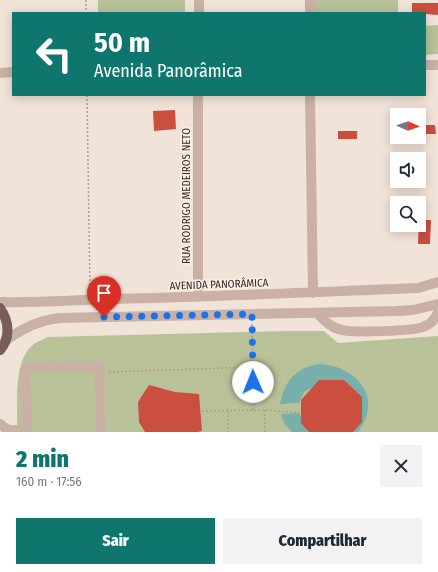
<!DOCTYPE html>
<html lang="pt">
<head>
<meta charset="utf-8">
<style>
	body { margin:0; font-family:"Fira Sans Condensed",sans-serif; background:#f2f2f3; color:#1f2937; height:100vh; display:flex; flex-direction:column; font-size:15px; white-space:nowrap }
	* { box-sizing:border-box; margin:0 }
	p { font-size:13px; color:#747a83 }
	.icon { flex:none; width:22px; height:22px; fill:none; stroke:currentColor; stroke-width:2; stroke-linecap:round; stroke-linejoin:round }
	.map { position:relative; height:432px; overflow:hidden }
	.drawer { display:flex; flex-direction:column; background:#fff; flex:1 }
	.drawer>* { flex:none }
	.hud { position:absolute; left:12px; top:12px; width:414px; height:84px; border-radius:0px; box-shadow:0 2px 10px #0003; background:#0f766e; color:#fff; overflow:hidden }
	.needle { width:26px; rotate:92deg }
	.fabs { position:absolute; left:390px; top:108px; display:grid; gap:8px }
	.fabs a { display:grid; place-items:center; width:36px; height:36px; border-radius:0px; background:#fff; box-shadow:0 2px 10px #0003; font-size:20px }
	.pin { position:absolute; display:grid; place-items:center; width:34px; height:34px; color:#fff; margin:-41px -17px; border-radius:50% 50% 50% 0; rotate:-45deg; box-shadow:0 0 4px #0007 }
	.pin .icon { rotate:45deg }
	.me { position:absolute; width:44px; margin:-22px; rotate:359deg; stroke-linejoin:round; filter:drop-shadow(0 0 3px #0008) }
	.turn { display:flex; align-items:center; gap:14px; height:84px; padding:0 16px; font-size:18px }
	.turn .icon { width:52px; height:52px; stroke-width:2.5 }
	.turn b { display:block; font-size:28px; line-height:34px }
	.round { display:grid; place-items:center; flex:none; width:42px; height:42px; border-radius:0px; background:#f2f2f3 }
	.overview { display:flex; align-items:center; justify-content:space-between; height:68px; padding:0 16px }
	h1 { font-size:24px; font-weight:800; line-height:30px; color:#0f766e }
	.primary-button { display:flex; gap:8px; margin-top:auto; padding:8px 16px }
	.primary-button a { flex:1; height:46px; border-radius:0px; background:#0f766e; color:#fff; font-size:16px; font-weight:800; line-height:46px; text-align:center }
	.primary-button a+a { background:#f2f2f3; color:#1f2937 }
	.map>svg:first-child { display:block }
	.green { fill:#b9c199 }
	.water { fill:#77b0ab }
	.building { fill:#ca4f3f }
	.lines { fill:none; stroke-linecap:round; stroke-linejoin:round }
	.path { stroke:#b69b8f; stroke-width:1.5; stroke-dasharray:2 2; stroke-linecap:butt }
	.minor { stroke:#cab1a5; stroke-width:10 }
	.major { stroke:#785e57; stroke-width:10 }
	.route { stroke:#1a73e8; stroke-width:7; stroke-dasharray:0 12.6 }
	.labels { text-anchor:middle; stroke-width:3.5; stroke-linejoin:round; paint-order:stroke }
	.street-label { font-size:11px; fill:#362926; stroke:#faeee5 }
</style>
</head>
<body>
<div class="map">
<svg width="438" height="432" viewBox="0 0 438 432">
	<rect width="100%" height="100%" fill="#f2e3d9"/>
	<path class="green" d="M 98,0 L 185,0 L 185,13 L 98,13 Z
		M 311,0 L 398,0 L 398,13 L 311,13 Z
		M 438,25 L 438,54 L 425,55 L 425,26 Z
		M 289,331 L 324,331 L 338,343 L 438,336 L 438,432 L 17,432 C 18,408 12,360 34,344 C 38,341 44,339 48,337 Z"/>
	<path class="water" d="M 319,364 C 357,366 384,398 358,432 L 292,432 L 284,423 L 281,414 L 299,413 L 302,418 L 315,386 L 304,392 L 299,403 L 280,404 C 285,380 296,368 319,364 Z"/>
	<path class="building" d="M 412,3 L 438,3 L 438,15 L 412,13 Z
		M 175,110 L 176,129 L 154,131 L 153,111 Z
		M 423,125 L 435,125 L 436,134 L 423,134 Z
		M 338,131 L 357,131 L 357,139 L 338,139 Z
		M 419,220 L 431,220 L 430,244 L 418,244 Z
		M 319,380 L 344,380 L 362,397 L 362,422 L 353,432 L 309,432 L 301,423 L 301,400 Z
		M 149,385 L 175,392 L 199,394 L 202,431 L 197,432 L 145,432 L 139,422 L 138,402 Z"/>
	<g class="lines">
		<path class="path" d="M 86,0 L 86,13
			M 87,95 L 90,291
			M 252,324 L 253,410
			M 109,372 L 253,367
			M 202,411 L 265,410 L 301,413
			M 228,411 L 228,432
			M 265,432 L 265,410
			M 307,432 L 309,431"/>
		<path class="minor" d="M 199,13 L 199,0
			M 310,13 L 310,0
			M 425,65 L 438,65
			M 0,73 L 13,72
			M 198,95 L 198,297
			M 310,95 L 313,293
			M 0,302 C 36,303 73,300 109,299 C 212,297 315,292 418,288 L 438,282
			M 317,313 C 324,320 331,328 342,330 C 352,333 414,331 423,327 C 431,324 434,320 438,313
			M 6,340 C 24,328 37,321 59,318 L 397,311 L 413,310 L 438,304
			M 0,424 L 8,430 L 27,430
			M 27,432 L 25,372 L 26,369 L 33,367 L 95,366 L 99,368 L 99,372 L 101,432"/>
		<path class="major" d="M 0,308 C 9,321 11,338 0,350"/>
	</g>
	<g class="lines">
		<path class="route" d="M 104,317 L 252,314 L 253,382"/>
	</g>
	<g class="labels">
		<g class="street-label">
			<text transform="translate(186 196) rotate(-90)" y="4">RUA RODRIGO MEDEIROS NETO</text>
			<text transform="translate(219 284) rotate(-2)" y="4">AVENIDA PANORÂMICA</text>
		</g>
	</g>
</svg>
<div class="fabs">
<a><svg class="needle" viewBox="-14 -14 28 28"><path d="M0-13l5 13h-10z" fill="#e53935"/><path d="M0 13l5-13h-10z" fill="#747a83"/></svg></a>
<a><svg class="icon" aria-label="sound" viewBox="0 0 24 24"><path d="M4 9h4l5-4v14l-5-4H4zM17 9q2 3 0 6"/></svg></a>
<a><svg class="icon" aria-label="search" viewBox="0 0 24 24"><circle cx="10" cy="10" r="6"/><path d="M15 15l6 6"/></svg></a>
</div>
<div class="pin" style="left:104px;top:317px;background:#d93025"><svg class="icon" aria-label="arrive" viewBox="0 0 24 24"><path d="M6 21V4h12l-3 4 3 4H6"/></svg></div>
<svg class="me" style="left:253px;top:382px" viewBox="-20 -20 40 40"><circle r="19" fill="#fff"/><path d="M0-13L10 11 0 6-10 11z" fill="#1a73e8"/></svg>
<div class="hud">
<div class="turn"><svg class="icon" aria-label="left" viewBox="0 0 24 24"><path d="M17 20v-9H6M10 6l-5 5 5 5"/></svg><div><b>50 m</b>Avenida Panorâmica</div></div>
</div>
</div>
<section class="drawer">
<div class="overview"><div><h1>2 min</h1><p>160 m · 17:56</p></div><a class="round"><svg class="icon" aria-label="close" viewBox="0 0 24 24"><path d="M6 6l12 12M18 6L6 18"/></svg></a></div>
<div class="primary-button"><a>Sair</a><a>Compartilhar</a></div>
</section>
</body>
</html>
